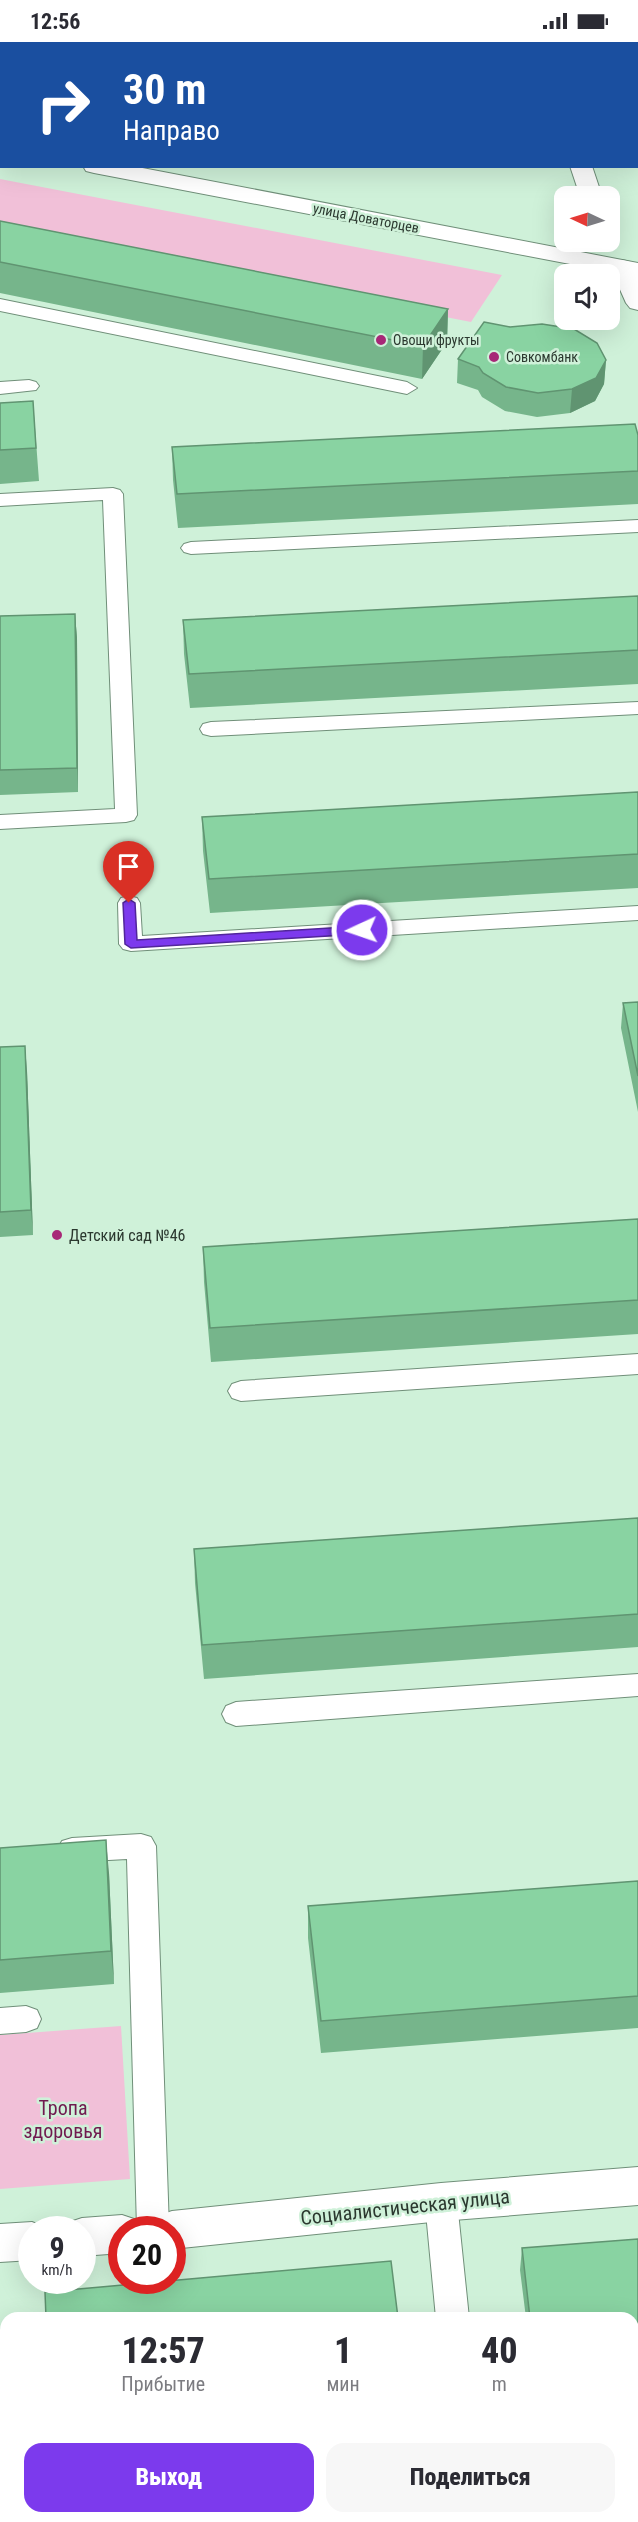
<!DOCTYPE html>
<html lang="ru">
<head>
<meta charset="utf-8">
<style>
	body { margin:0; font-family:"Roboto Condensed",sans-serif; background:#f7f7f7; color:#2b2b33; height:100vh; display:flex; flex-direction:column; font-size:22px; white-space:nowrap }
	* { box-sizing:border-box; margin:0 }
	p { font-size:20px; color:#7c7c81 }
	.icon { flex:none; width:33px; height:33px; fill:none; stroke:currentColor; stroke-width:2; stroke-linecap:round; stroke-linejoin:round }
	.map { position:relative; flex:1; overflow:hidden }
	.panel { position:absolute; left:0px; top:2270px; width:639px; height:212px; display:flex; flex-direction:column; background:#fff; border-radius:18px 18px 0 0; box-shadow:0 6px 24px #0002 }
	.panel>* { flex:none }
	.banner { position:absolute; left:0px; top:0px; width:639px; height:126px; box-shadow:0 6px 24px #0002; background:#1a4fa0; color:#fff; overflow:hidden }
	.needle { width:39px; rotate:274deg }
	.tools { position:absolute; left:554px; top:144px; display:grid; gap:12px }
	.tools a { display:grid; place-items:center; width:66px; height:66px; border-radius:12px; background:#fff; box-shadow:0 6px 24px #0002; font-size:30px }
	.speed { position:absolute; left:18px; top:2174px; display:flex; gap:12px; font-size:30px; font-weight:700; text-align:center }
	.speed>* { display:grid; place-content:center; width:78px; height:78px; border-radius:50%; background:#fff; box-shadow:0 6px 24px #0002; line-height:1 }
	.speed small { font-size:15px; font-weight:400 }
	.speed .limit { border:9px solid #d22; background:#fff; color:#111 }
	.pin { position:absolute; display:grid; place-items:center; width:51px; height:51px; color:#fff; margin:-62px -26px; border-radius:50% 50% 50% 0; rotate:-45deg; box-shadow:0 0 6px #0007 }
	.pin .icon { rotate:45deg }
	.me { position:absolute; width:66px; margin:-33px; rotate:267deg; stroke-linejoin:round; filter:drop-shadow(0 0 4px #0008) }
	.turn { display:flex; align-items:center; gap:21px; height:126px; padding:0 24px; font-size:27px }
	.turn .icon { width:78px; height:78px; stroke-width:2.5 }
	.turn b { display:block; font-size:42px; line-height:51px }
	.eta { display:flex; justify-content:space-evenly; align-items:center; height:102px; text-align:center }
	.eta b { font-size:36px; font-weight:800; line-height:42px }
	.primary-button { display:flex; gap:12px; margin-top:auto; padding:12px 24px }
	.primary-button a { flex:1; height:69px; border-radius:18px; background:#7c3aed; color:#fff; font-size:24px; font-weight:800; line-height:69px; text-align:center }
	.primary-button a+a { background:#f7f7f7; color:#2b2b33 }
	.status { display:flex; justify-content:space-between; align-items:center; height:42px; padding:0 30px; background:#fff; direction:ltr }
	.status svg { height:16px; fill:currentColor }
	.map>svg:first-child { display:block }
	.green { fill:#f1c0d8 }
	.lines { fill:none; stroke-linecap:round; stroke-linejoin:round }
	.service-casing { stroke:#708f79; stroke-width:2 }
	.minor-casing { stroke:#708f79; stroke-width:2 }
	.secondary-casing { stroke:#708f79; stroke-width:2 }
	.service { fill:#fff; fill-rule:evenodd }
	.minor { fill:#fff; fill-rule:evenodd }
	.secondary { fill:#fff; fill-rule:evenodd }
	.wall { fill:#76b58b }
	.shaded-wall { fill:#609471 }
	.building { fill:#89d3a2; stroke:#609471; stroke-width:1.5 }
	.route { fill:#7c3aed; stroke:#51269a; stroke-width:1.5 }
	.poi-dot { fill:#a72777; stroke:#cff1d9; stroke-width:2 }
	.labels { text-anchor:middle; stroke-width:5; stroke-linejoin:round; paint-order:stroke }
	.far-street-label { font-size:14px; fill:#2b382f; stroke:#cff1d9 }
	.far-poi-label { font-size:14px; fill:#2b382f; stroke:#cff1d9; text-anchor:start }
	.poi-label { font-size:16px; fill:#2b382f; stroke:#cff1d9; text-anchor:start }
	.near-park-label { font-size:20px; fill:#701a4f; stroke:#cff1d9 }
	.near-street-label { font-size:20px; fill:#2b382f; stroke:#cff1d9 }
</style>
</head>
<body>
<div class="status"><b>12:56</b><svg viewBox="0 0 49 12"><path d="M0 12V9h3v3zM5 12V6h3v6zM10 12V3h3v9zM15 12V0h3v12zM26 1h20v11H26zM47 4h2v5h-2z"/></svg></div>
<div class="map">
<svg width="638" height="2480" viewBox="0 0 638 2480">
	<rect width="100%" height="100%" fill="#cff1d9"/>
	<path class="green" d="M 0,137 L 502,233 L 471,280 L 0,188 Z
		M 121,1984 L 130,2137 L 0,2147 L 0,1993 Z"/>
	<g class="lines">
		<g class="service-casing">
			<path id="service" d="M 266,0 L 282,0 L 282,2 L 266,2 Z
				M 0,257 L 407,340 L 417,346 L 407,352 L 0,269 Z
				M 29,338 L 36,340 L 39,344 L 36,348 L 0,352 L 0,340 Z
				M 113,446 L 120,448 L 123,452 L 137,773 L 134,778 L 126,780 L 0,787 L 0,773 L 115,767 L 103,458 L 0,464 L 0,452 Z
				M 638,478 L 638,490 L 191,512 L 184,510 L 181,506 L 184,502 L 191,500 Z
				M 638,660 L 638,672 L 211,694 L 203,692 L 200,687 L 203,682 L 211,680 Z
				M 129,854 L 137,856 L 140,861 L 142,894 L 638,864 L 638,878 L 131,909 L 123,907 L 119,902 L 118,861 L 121,856 Z
				M 638,1312 L 638,1332 L 241,1359 L 232,1356 L 228,1349 L 232,1342 L 241,1339 Z
				M 638,1632 L 638,1654 L 236,1684 L 226,1680 L 222,1672 L 226,1664 L 236,1660 Z
				M 141,1792 L 151,1795 L 156,1804 L 169,2187 L 137,2187 L 127,1817 L 72,1820 L 62,1817 L 57,1808 L 62,1799 L 72,1796 Z
				M 26,1964 L 37,1968 L 41,1977 L 37,1986 L 26,1990 L 0,1992 L 0,1966 Z
				M 441,2145 L 452,2150 L 457,2160 L 469,2276 L 436,2276 L 425,2160 L 430,2150 Z
				M 457,2475 L 491,2475 L 491,2480 L 457,2480 Z"/>
		</g>
		<g class="minor-casing">
			<path id="minor" d="M 622,218 L 630,220 L 638,234 L 638,268 L 630,266 L 626,261 L 610,225 L 614,220 Z
				M 638,2125 L 638,2163 L 441,2179 L 172,2207 L 172,2187 L 152,2187 L 157,2174 L 172,2169 L 441,2141 Z
				M 122,2173 L 137,2178 L 141,2187 L 122,2187 L 122,2211 L 82,2214 L 82,2187 L 65,2187 L 67,2181 L 82,2176 Z
				M 32,2180 L 48,2187 L 32,2187 L 32,2218 L 0,2220 L 0,2182 Z"/>
		</g>
		<g class="secondary-casing">
			<path id="secondary" d="M 534,0 L 556,0 L 556,2 L 535,2 Z
				M 0,100 L 2,100 L 2,114 L 0,114 Z
				M 83,124 L 132,124 L 638,221 L 638,235 L 94,131 L 86,129 Z
				M 570,124 L 592,124 L 602,154 L 580,154 Z"/>
		</g>
		<use href="#service" class="service"/>
		<use href="#minor" class="minor"/>
		<use href="#secondary" class="secondary"/>
	</g>
	<path class="wall" d="M 0,0 L 263,0 L 271,2 L 2,2 L 2,19 L 0,19 Z
		M 329,0 L 411,0 L 411,2 L 329,2 Z
		M 0,179 L 448,267 L 447,300 L 422,337 L 0,251 Z
		M 510,285 L 606,318 L 604,342 L 595,359 L 570,371 L 537,375 L 505,369 L 482,355 L 478,348 L 457,341 L 458,317 Z
		M 33,359 L 39,439 L 0,442 L 0,361 Z
		M 638,393 L 638,462 L 178,486 L 173,438 L 172,405 Z
		M 638,554 L 638,642 L 190,666 L 184,612 L 183,578 Z
		M 75,572 L 77,596 L 78,750 L 0,753 L 0,574 Z
		M 638,750 L 638,846 L 210,871 L 203,809 L 202,775 Z
		M 638,960 L 638,1070 L 621,986 L 623,961 Z
		M 0,1005 L 27,1029 L 33,1193 L 0,1195 Z
		M 638,1177 L 638,1292 L 211,1320 L 204,1240 L 203,1205 Z
		M 638,1476 L 638,1605 L 204,1637 L 195,1541 L 194,1507 Z
		M 0,1806 L 109,1831 L 114,1942 L 0,1951 Z
		M 638,1839 L 638,1986 L 321,2011 L 308,1896 L 308,1864 Z
		M 638,2197 L 638,2480 L 578,2480 L 578,2475 L 633,2475 L 633,2276 L 526,2276 L 520,2228 L 522,2206 Z"/>
	<path class="shaded-wall" d="M 448,267 L 447,300 L 422,337 L 423,304 Z
		M 606,318 L 604,342 L 595,359 L 570,371 L 572,347 Z
		M 75,572 L 77,596 L 78,750 L 77,726 Z
		M 25,1004 L 27,1029 L 33,1193 L 31,1168 Z
		M 106,1798 L 109,1831 L 114,1942 L 111,1909 Z"/>
	<path class="building" d="M 62,0 L 263,0 L 271,2 L 70,2 Z
		M 342,0 L 411,0 L 411,2 L 343,2 Z
		M 0,179 L 448,267 L 423,304 L 0,220 Z
		M 484,280 L 510,285 L 542,282 L 574,287 L 597,301 L 606,318 L 596,336 L 572,347 L 538,351 L 506,345 L 483,331 L 479,325 L 458,317 Z
		M 33,359 L 36,406 L 0,408 L 0,361 Z
		M 635,382 L 638,393 L 638,429 L 177,452 L 172,405 Z
		M 638,554 L 638,608 L 189,632 L 183,578 Z
		M 75,572 L 77,726 L 0,728 L 0,574 Z
		M 638,750 L 638,812 L 209,837 L 202,775 Z
		M 638,960 L 638,1034 L 623,961 Z
		M 25,1004 L 31,1168 L 0,1170 L 0,1005 Z
		M 638,1177 L 638,1258 L 210,1286 L 203,1205 Z
		M 638,1476 L 638,1572 L 202,1603 L 194,1507 Z
		M 106,1798 L 111,1909 L 0,1918 L 0,1806 Z
		M 638,1839 L 638,1954 L 321,1979 L 308,1864 Z
		M 638,2197 L 638,2480 L 584,2480 L 583,2475 L 633,2475 L 633,2276 L 530,2276 L 522,2206 Z
		M 391,2219 L 398,2276 L 46,2276 L 45,2250 Z
		M 55,2475 L 423,2475 L 423,2480 L 55,2480 Z"/>
	<path class="route" d="M 129,857 L 135,861 L 137,898 L 362,884 L 368,888 L 362,892 L 131,906 L 125,902 L 123,861 Z"/>
	<g class="poi-dot">
		<circle cx="381" cy="298" r="6"/>
		<circle cx="494" cy="315" r="6"/>
		<circle cx="57" cy="1193" r="6"/>
	</g>
	<g class="labels">
		<g class="far-street-label">
			<text transform="translate(366 176) rotate(11)" y="5">улица Доваторцев</text>
		</g>
		<g class="far-poi-label">
			<text x="393" y="303">Овощи фрукты</text>
			<text x="506" y="320">Совкомбанк</text>
		</g>
		<g class="poi-label">
			<text x="69" y="1199">Детский сад №46</text>
		</g>
		<g class="near-park-label">
			<text x="63" y="2073">Тропа<tspan x="63" dy="23">здоровья</tspan></text>
		</g>
		<g class="near-street-label">
			<text transform="translate(405 2165) rotate(-6)" y="7">Социалистическая улица</text>
		</g>
	</g>
</svg>
<div class="tools">
<a><svg class="needle" viewBox="-14 -14 28 28"><path d="M0-13l5 13h-10z" fill="#e53935"/><path d="M0 13l5-13h-10z" fill="#7c7c81"/></svg></a>
<a><svg class="icon" aria-label="sound" viewBox="0 0 24 24"><path d="M4 9h4l5-4v14l-5-4H4zM17 9q2 3 0 6"/></svg></a>
</div>
<div class="speed"><div>9<small>km/h</small></div><div class="limit">20</div></div>
<div class="pin" style="left:129px;top:861px;background:#d93025"><svg class="icon" aria-label="arrive" viewBox="0 0 24 24"><path d="M6 21V4h12l-3 4 3 4H6"/></svg></div>
<svg class="me" style="left:362px;top:888px" viewBox="-20 -20 40 40"><circle r="17" fill="#7c3aed" stroke="#fff" stroke-width="3"/><path d="M0-11L8 9 0 5-8 9z" fill="#fff"/></svg>
<div class="banner">
<div class="turn"><svg class="icon" aria-label="right" viewBox="0 0 24 24"><path d="M7 20v-9h11M14 6l5 5-5 5"/></svg><div><b>30 m</b>Направо</div></div>
</div>
<section class="panel">
<div class="eta">
<div><b>12:57</b><p>Прибытие</p></div>
<div><b>1</b><p>мин</p></div>
<div><b>40</b><p>m</p></div>
</div>
<div class="primary-button"><a>Выход</a><a>Поделиться</a></div>
</section>
</div>
</body>
</html>
